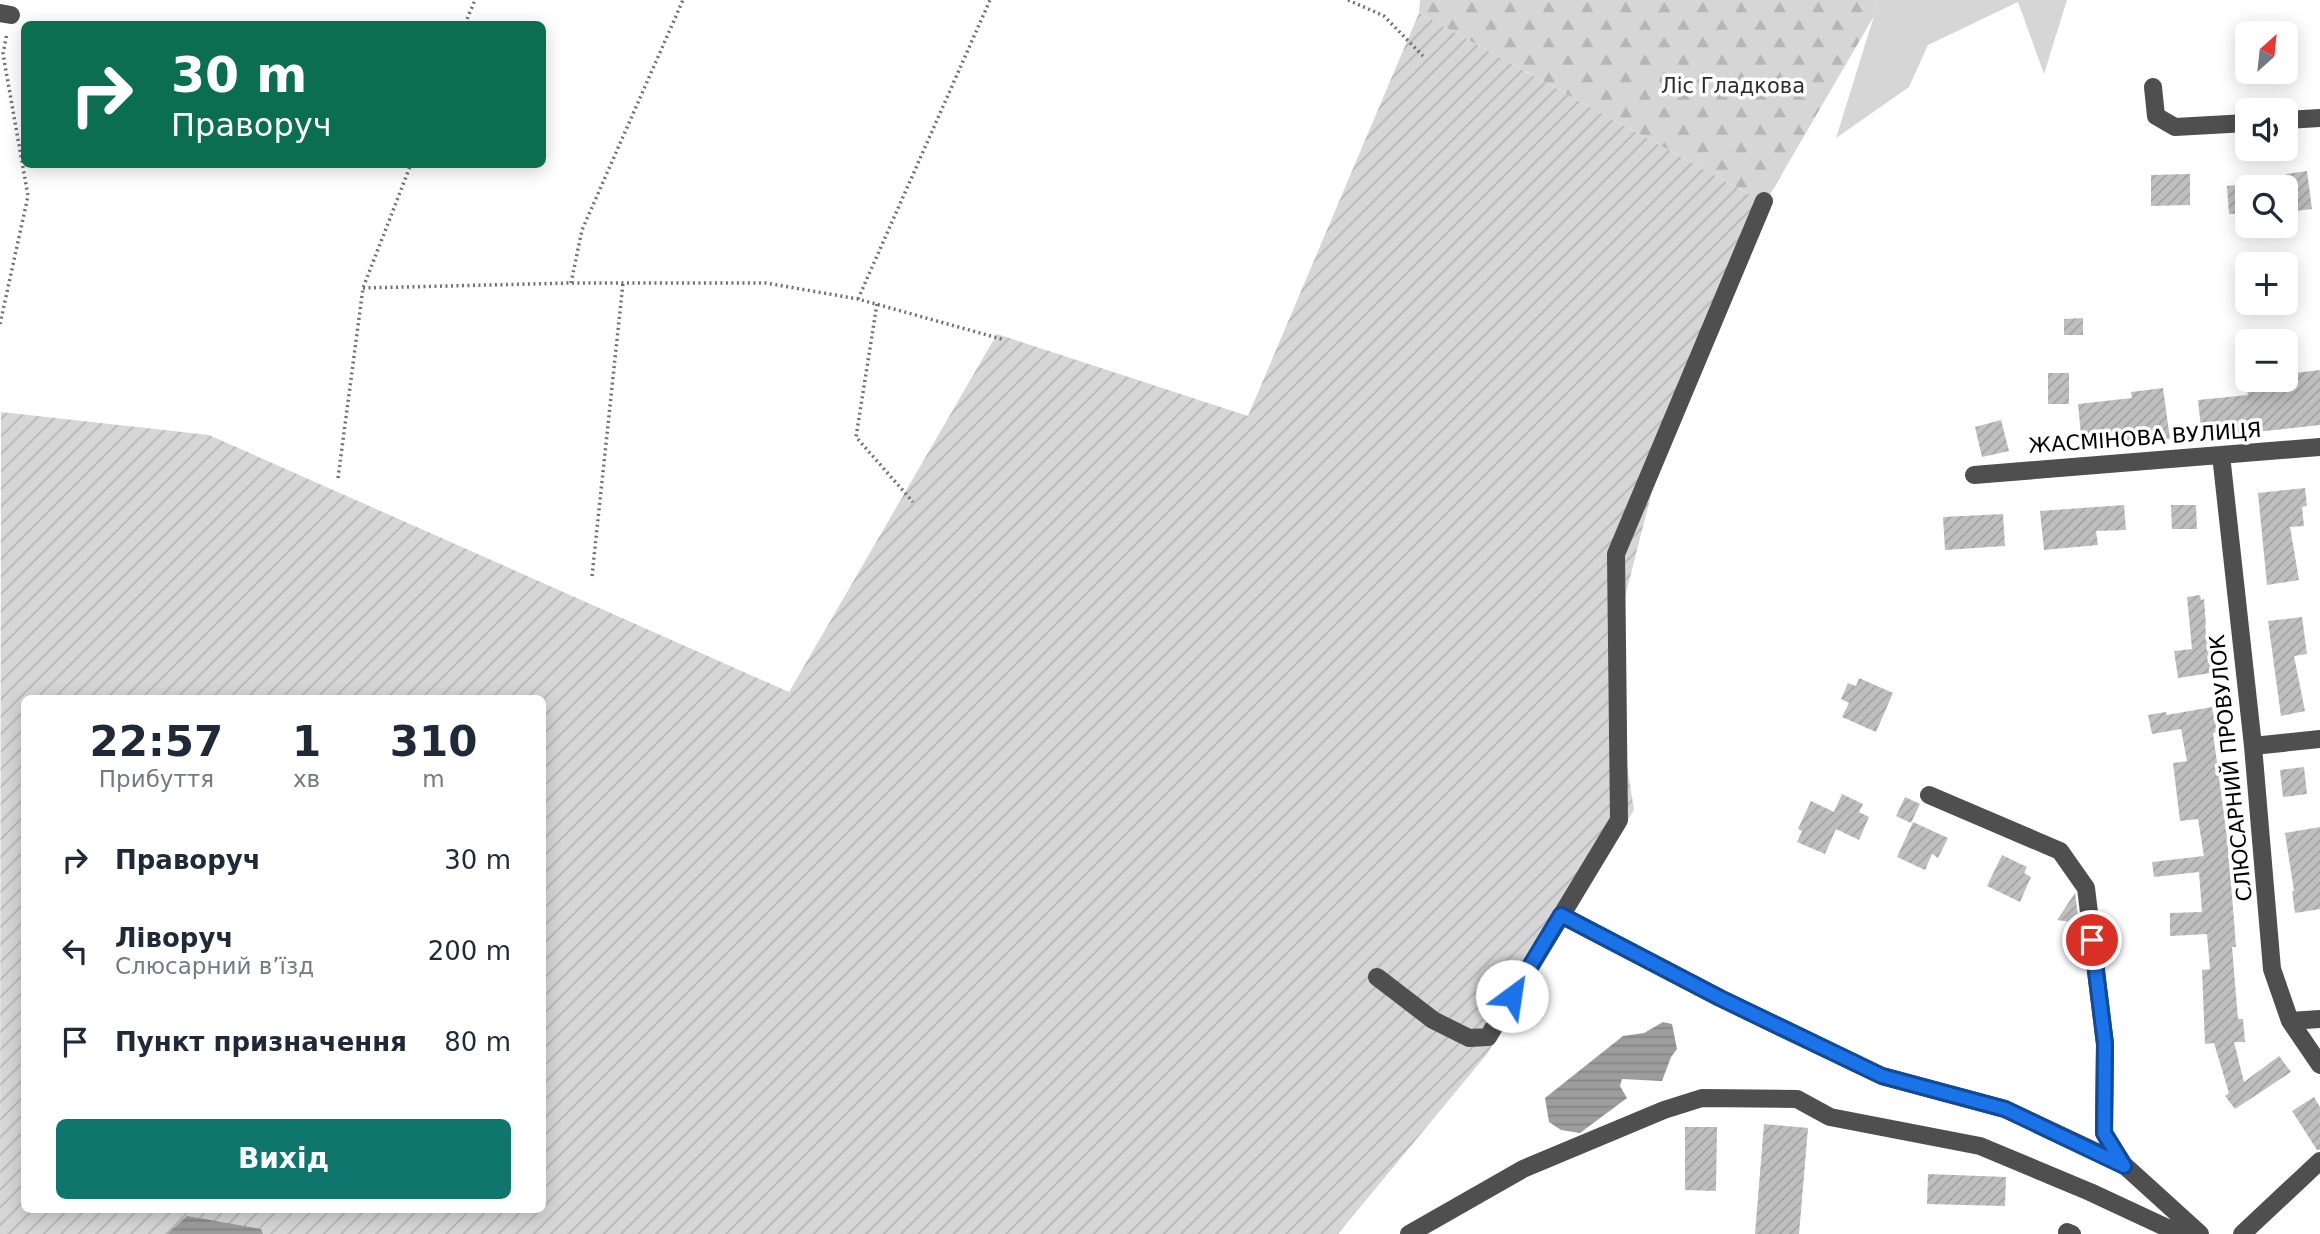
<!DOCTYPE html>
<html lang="uk">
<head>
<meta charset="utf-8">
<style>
	body { margin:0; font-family:"DejaVu Sans",sans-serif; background:#f2f2f3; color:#1f2937; height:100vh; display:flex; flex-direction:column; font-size:26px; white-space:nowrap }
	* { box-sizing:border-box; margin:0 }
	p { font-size:23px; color:#747a83 }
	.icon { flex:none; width:38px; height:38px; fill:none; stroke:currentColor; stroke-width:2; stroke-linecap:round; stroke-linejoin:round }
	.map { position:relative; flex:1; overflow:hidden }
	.panel { position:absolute; left:21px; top:695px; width:525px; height:518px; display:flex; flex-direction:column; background:#fff; border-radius:10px; box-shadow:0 4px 18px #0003 }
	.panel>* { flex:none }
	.banner { position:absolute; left:21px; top:21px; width:525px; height:147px; border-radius:10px; box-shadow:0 4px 18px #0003; background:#0b6e4f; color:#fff; overflow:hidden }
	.needle { width:46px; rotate:27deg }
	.tools { position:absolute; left:2235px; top:21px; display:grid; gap:14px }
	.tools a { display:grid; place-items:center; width:63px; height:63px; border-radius:10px; background:#fff; box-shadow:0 4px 18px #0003; font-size:35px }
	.pin { position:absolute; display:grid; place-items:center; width:60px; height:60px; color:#fff; margin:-30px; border:4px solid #fff; border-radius:50%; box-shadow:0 2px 7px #0007 }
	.me { position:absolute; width:77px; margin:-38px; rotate:31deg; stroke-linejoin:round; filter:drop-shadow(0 0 5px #0008) }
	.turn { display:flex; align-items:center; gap:24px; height:147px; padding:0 35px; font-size:32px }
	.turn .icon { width:91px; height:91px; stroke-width:2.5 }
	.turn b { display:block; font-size:49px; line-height:60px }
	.eta { display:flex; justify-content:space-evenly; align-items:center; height:119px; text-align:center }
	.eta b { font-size:42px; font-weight:700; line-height:49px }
	.button { display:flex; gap:14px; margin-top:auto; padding:14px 35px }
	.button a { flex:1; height:80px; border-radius:10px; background:#0f766e; color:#fff; font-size:28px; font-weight:700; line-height:80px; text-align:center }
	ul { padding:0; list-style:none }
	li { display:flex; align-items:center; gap:21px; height:91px; padding:0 35px }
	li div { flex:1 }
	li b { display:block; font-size:26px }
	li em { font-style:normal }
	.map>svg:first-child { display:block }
	.grass { fill:#d6d6d6 }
	.forest { fill:url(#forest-firs) }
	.garden { fill:url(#garden-furrows); fill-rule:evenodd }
	.water { fill:url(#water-rules) }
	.building { fill:url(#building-hatch) }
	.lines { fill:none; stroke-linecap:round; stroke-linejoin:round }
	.path { stroke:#717171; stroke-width:3.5; stroke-dasharray:2 3.5; stroke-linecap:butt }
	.minor { stroke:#4f4f4f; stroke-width:18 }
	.route-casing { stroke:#114b97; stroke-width:18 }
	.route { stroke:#1a73e8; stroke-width:12 }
	.labels { text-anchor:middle; stroke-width:7; stroke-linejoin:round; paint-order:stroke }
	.park-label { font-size:21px; fill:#2d2d2d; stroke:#fff }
	.street-label { font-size:21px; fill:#000; stroke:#fff }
</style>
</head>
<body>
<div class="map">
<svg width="2320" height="1234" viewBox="0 0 2320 1234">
	<defs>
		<pattern id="forest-firs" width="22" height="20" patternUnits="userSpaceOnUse" patternTransform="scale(1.75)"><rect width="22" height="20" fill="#d6d6d6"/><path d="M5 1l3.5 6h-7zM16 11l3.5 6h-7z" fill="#b6b6b6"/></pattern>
		<pattern id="garden-furrows" width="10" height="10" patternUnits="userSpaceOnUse" patternTransform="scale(1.75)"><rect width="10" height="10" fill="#d6d6d6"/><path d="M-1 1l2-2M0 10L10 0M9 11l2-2" fill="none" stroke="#b6b6b6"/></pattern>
		<pattern id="water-rules" width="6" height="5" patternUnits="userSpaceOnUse" patternTransform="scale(1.75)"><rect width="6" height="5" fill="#9d9d9d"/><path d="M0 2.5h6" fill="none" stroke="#858585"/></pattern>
		<pattern id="building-hatch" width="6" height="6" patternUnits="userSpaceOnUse" patternTransform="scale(1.75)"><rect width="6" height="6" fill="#bfbfbf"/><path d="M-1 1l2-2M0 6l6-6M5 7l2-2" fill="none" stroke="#a2a2a2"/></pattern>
	</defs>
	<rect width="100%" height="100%" fill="#fff"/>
	<path class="grass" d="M 1877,0 L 2067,0 L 2044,74 L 2018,2 L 1928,45 L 1909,87 L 1836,138 L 1874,16 Z"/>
	<path class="forest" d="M 1420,0 L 1877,0 L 1874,16 L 1765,203 L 1419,13 Z"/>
	<path class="garden" d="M 1419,13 L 1765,203 L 1662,452 L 1610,656 L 1634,810 L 1487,1054 L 1338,1234 L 0,1234 L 1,412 L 209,435 L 789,692 L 997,334 L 1248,416 ZM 24,698 L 542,698 L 542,1209 L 24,1209 Z"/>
	<path class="water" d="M 1663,1022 L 1672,1024 L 1677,1049 L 1671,1057 L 1662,1081 L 1622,1079 L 1620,1086 L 1627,1098 L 1580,1133 L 1561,1130 L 1549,1122 L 1545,1098 L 1623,1036 L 1644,1033 Z
		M 187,1216 L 261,1229 L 263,1234 L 167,1234 Z"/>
	<path class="building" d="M 2307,171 L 2312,209 L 2286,212 L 2286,174 Z
		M 2190,174 L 2190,205 L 2151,206 L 2151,175 Z
		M 2247,184 L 2247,213 L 2229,214 L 2227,186 Z
		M 2083,318 L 2083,335 L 2064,335 L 2064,319 Z
		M 2320,370 L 2320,425 L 2202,438 L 2198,400 L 2248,395 L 2247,390 L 2285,386 L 2286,374 Z
		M 2048,373 L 2069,373 L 2069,404 L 2048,404 Z
		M 2163,388 L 2170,439 L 2133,443 L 2133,440 L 2082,445 L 2078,404 L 2132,398 L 2131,392 Z
		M 2001,420 L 2009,451 L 1982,457 L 1975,427 Z
		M 2305,488 L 2307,506 L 2302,507 L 2304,526 L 2290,527 L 2299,580 L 2267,585 L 2258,493 Z
		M 2124,505 L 2126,530 L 2096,531 L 2098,545 L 2044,550 L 2040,511 Z
		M 2171,505 L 2196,505 L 2197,529 L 2172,529 Z
		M 2003,514 L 2005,546 L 1945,550 L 1943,517 Z
		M 2200,595 L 2201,600 L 2204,599 L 2206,625 L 2205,625 L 2211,673 L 2178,678 L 2174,651 L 2192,649 L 2187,597 Z
		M 2302,617 L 2307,654 L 2294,656 L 2305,711 L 2281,716 L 2268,621 Z
		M 1859,678 L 1893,693 L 1876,732 L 1842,717 L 1849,703 L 1841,699 L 1848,683 L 1856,686 Z
		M 2212,707 L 2217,732 L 2213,733 L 2227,837 L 2234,920 L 2236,947 L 2232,947 L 2238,1019 L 2243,1019 L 2245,1042 L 2234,1042 L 2244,1082 L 2279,1056 L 2291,1072 L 2235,1109 L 2225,1096 L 2229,1093 L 2214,1043 L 2205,1044 L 2202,970 L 2210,969 L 2207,934 L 2170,936 L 2170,913 L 2202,912 L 2199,872 L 2154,877 L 2152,862 L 2204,856 L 2198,819 L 2180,821 L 2173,763 L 2187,761 L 2181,729 L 2152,734 L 2148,715 L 2166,712 L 2167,715 Z
		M 2304,767 L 2307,794 L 2283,797 L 2280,770 Z
		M 1842,794 L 1863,804 L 1859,812 L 1869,817 L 1859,840 L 1836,829 L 1825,854 L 1797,842 L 1802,831 L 1798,829 L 1811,801 L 1834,812 Z
		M 1905,797 L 1920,804 L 1911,823 L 1896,816 Z
		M 1913,822 L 1948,838 L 1938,858 L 1932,854 L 1925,870 L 1897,857 Z
		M 2320,827 L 2320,909 L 2295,913 L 2292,891 L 2294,891 L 2285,833 Z
		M 2002,855 L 2027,867 L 2024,873 L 2031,877 L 2020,902 L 1987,886 Z
		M 2075,893 L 2079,923 L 2057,920 Z
		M 2314,1097 L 2320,1107 L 2320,1150 L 2317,1150 L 2292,1111 Z
		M 1764,1124 L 1808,1128 L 1799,1234 L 1755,1234 Z
		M 1685,1127 L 1717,1127 L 1716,1191 L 1685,1190 Z
		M 1928,1174 L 2006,1177 L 2005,1206 L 1927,1204 Z"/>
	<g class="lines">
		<path class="path" d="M 1348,0 L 1384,16 L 1423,56
			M 465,24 L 475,0
			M 571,283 L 582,230 L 683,0
			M 363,288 L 571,283 L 766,283 L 858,299 L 1005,340
			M 858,299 L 990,0
			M 877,304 L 856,437 L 913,502
			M 0,324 L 28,196 L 3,54 L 7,33
			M 338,478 L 363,288 L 411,164
			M 592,576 L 623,283"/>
		<path class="minor" d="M 0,13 L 11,15
			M 2153,87 L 2156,116 L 2175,127 L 2247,123
			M 2286,120 L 2320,118
			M 2221,455 L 2253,746 L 2272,969 L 2290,1021 L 2320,1065
			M 1974,475 L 2320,447
			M 2253,746 L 2320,739
			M 1929,795 L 2060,851 L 2086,888 L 2105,1044 L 2104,1133 L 2124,1165
			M 1561,915 L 1720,998 L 1882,1076 L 2005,1109 L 2124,1165 L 2200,1234
			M 1377,977 L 1433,1020 L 1469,1038 L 1488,1037 L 1619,820 L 1616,554 L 1764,201
			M 2290,1021 L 2320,1019
			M 2067,1232 L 2072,1234
			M 1409,1234 L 1523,1169 L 1664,1110 L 1702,1098 L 1797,1099 L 1830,1117 L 1980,1146 L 2090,1192 L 2180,1234
			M 2242,1234 L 2320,1161"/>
	</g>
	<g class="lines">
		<g class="route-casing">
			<path id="route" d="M 1512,996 L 1561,915 L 1720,998 L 1882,1076 L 2005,1109 L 2124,1166 L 2104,1133 L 2105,1044 L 2092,940"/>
		</g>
		<use href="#route" class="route"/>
	</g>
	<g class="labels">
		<g class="park-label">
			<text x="1733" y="93">Ліс Гладкова</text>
		</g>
		<g class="street-label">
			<text transform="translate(2145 438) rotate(-4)" y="7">ЖАСМІНОВА ВУЛИЦЯ</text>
			<text transform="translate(2231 768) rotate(-96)" y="7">СЛЮСАРНИЙ ПРОВУЛОК</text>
		</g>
	</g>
</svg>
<div class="tools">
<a><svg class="needle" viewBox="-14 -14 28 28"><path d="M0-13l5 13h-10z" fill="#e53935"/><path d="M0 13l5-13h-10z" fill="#747a83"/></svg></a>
<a><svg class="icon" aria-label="sound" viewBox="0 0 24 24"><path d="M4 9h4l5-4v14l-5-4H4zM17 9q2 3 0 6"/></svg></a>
<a><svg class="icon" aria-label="search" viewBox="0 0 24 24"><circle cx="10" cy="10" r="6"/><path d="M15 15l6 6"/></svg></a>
<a>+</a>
<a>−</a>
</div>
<div class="pin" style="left:2092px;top:940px;background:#d93025"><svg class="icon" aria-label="arrive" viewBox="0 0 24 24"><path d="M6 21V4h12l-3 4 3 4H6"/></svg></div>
<svg class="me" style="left:1512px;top:996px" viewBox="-20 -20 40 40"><circle r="19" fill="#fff"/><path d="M0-13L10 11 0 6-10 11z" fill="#1a73e8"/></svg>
<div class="banner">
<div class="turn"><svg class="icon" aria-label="right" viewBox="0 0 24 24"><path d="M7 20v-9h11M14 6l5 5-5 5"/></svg><div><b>30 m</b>Праворуч</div></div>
</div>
<section class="panel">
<div class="eta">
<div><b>22:57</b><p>Прибуття</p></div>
<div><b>1</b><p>хв</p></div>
<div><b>310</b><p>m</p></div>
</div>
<ul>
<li><svg class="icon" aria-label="right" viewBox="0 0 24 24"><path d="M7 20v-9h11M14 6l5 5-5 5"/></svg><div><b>Праворуч</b></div><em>30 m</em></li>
<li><svg class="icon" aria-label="left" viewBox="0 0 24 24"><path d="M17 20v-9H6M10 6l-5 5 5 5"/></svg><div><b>Ліворуч</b><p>Слюсарний в’їзд</p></div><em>200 m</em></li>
<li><svg class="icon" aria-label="arrive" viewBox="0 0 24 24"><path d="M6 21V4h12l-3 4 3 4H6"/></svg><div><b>Пункт призначення</b></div><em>80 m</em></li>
</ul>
<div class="button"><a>Вихід</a></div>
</section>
</div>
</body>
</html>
